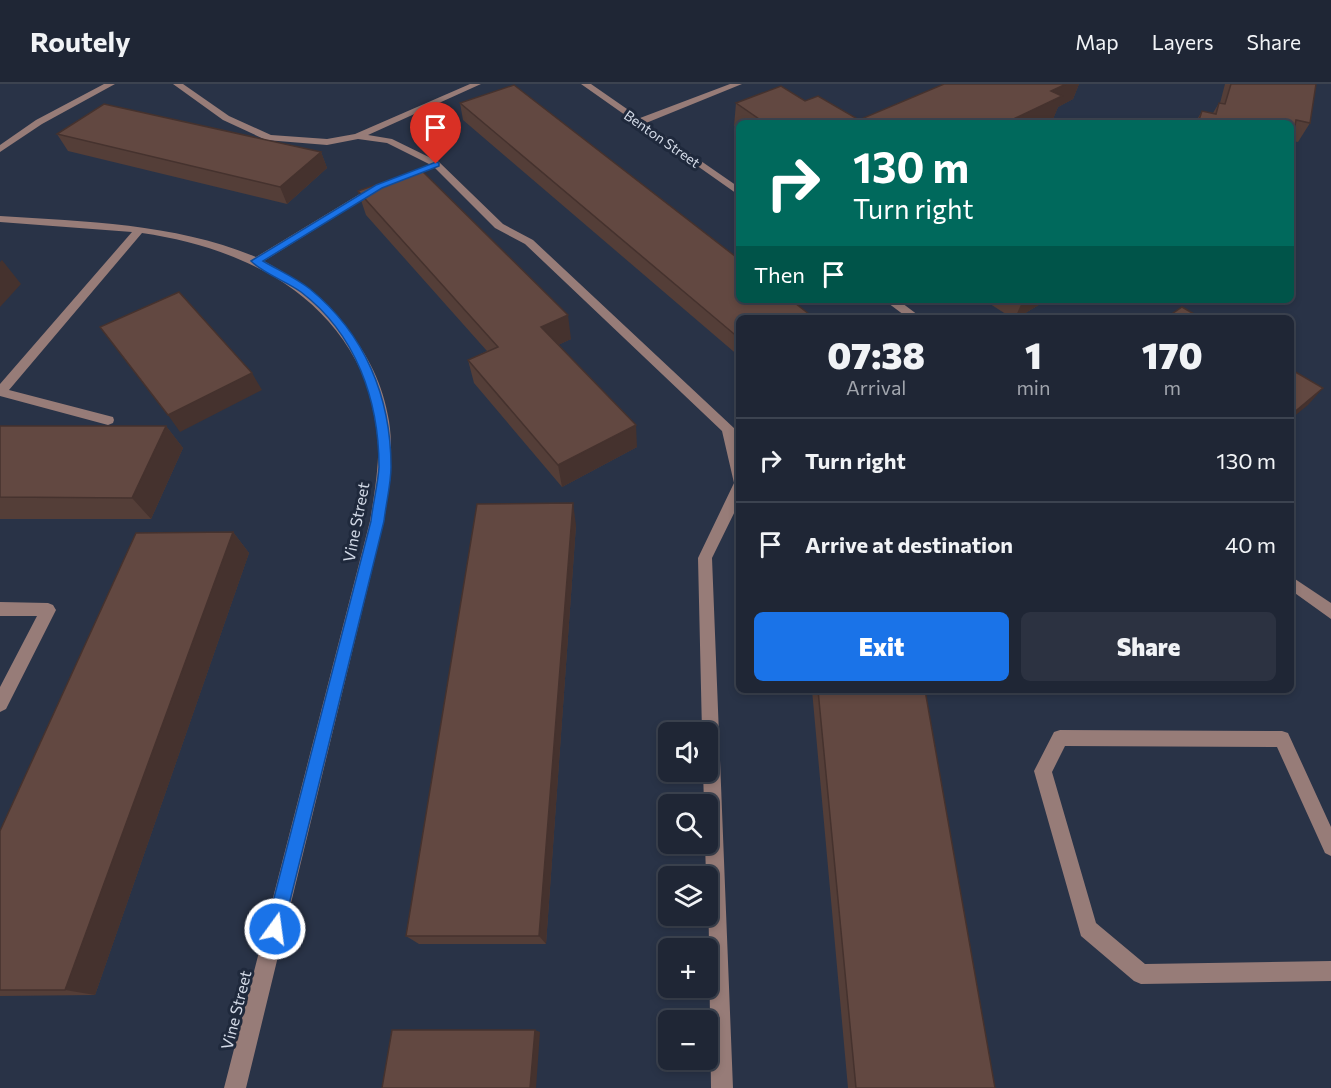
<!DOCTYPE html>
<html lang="en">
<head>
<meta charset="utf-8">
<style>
	body { margin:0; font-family:Commissioner,sans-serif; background:#2c3241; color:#f1f3f6; height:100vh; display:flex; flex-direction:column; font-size:22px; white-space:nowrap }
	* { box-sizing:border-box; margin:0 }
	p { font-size:20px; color:#a1a5ad }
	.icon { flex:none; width:33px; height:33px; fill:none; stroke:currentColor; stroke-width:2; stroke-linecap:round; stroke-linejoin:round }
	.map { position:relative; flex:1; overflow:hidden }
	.panel { position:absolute; left:736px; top:231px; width:558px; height:378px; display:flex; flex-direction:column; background:#1f2635; border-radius:9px; box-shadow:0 3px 9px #0003,0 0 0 2px #3c4350 }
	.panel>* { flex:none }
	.top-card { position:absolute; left:736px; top:36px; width:558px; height:183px; border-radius:9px; box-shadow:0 3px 9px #0003,0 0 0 2px #3c4350; background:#00695c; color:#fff; overflow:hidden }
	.tools { position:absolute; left:658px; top:638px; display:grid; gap:12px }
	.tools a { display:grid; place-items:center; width:60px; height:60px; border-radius:9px; background:#1f2635; box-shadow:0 3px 9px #0003,0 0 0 2px #3c4350; font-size:30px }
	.pin { position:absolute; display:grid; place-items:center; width:51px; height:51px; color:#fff; margin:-62px -26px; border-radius:50% 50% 50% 0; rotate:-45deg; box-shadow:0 0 6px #0007 }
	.pin .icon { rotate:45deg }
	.me { position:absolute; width:66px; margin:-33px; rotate:14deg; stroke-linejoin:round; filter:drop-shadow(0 0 4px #0008) }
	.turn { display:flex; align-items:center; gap:21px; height:126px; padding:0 18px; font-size:27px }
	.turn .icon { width:78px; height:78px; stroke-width:2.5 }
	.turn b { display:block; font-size:42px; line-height:51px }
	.then { display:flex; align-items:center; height:57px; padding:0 18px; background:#0003; gap:12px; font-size:22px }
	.eta { display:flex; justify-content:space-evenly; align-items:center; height:102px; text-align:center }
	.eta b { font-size:36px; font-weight:800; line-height:42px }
	.cta { display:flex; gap:12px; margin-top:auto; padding:12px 18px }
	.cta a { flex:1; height:69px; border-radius:9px; background:#1a73e8; color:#fff; font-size:24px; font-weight:800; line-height:69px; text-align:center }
	.cta a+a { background:#2c3241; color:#f1f3f6 }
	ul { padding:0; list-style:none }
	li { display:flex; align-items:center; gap:18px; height:84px; padding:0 18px; border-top:2px solid #3c4350 }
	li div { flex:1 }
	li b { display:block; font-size:22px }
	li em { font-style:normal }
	header { display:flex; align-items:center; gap:36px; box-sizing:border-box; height:84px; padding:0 30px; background:#1f2635; border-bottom:2px solid #3c4350 }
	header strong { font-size:28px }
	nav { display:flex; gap:33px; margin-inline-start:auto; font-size:21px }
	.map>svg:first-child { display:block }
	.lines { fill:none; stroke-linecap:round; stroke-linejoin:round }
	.minor { fill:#977c78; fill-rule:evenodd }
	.wall { fill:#543e38 }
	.shaded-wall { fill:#45322e }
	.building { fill:#624841; stroke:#45322e; stroke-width:1.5 }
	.route { fill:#1a73e8; stroke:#114b97; stroke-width:1.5 }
	.labels { text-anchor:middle; stroke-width:6; stroke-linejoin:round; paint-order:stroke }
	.far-street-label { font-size:14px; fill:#d3dae7; stroke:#1f293c }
	.street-label { font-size:16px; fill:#d3dae7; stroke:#1f293c }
</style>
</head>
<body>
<header>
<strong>Routely</strong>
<nav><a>Map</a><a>Layers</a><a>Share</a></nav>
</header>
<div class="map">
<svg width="1331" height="1004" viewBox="0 0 1331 1004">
	<rect width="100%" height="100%" fill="#293347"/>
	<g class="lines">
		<path class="minor" d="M 104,0 L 115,0 L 42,40 L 0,68 L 0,61 L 36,36 Z
			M 173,0 L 183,0 L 229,32 L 271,51 L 327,55 L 355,50 L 470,0 L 481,0 L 368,51 L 392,55 L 439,78 L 503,140 L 533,156 L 735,345 L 740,366 L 740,417 L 712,474 L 733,1004 L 711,1004 L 708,792 L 706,792 L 705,759 L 708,759 L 708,720 L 704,720 L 703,687 L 708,687 L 708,648 L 702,648 L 698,474 L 734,399 L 722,347 L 525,160 L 495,144 L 433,82 L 387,59 L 358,55 L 327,61 L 266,56 L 223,36 Z
			M 581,0 L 591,0 L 640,34 L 730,0 L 742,0 L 646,39 L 740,104 L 740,112 Z
			M 373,102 L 382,104 L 264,177 C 325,210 378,265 389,337 C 394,370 389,404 384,437 L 246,1004 L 224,1004 L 370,437 C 376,400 383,361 374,324 C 346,214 246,164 142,149 L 9,306 L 113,333 L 114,336 L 113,339 L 108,341 L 0,312 L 0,300 L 132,148 L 0,138 L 0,132 C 87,138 174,139 256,173 Z
			M 884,216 L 898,216 L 922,234 L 908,234 Z
			M 1292,493 L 1331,519 L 1331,535 L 1292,507 Z
			M 0,518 L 48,519 L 53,521 L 56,526 L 6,625 L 0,628 L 0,603 L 37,532 L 0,532 Z
			M 1060,646 L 1282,647 L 1288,649 L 1331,743 L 1331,772 L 1325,769 L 1277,663 L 1065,662 L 1052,688 L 1096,839 L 1145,880 L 1331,877 L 1331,897 L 1141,900 L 1134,897 L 1081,852 L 1034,687 L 1054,648 Z"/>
	</g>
	<path class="wall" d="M 944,0 L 1079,0 L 1073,15 L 1058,23 L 1053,35 L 1045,39 L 740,39 L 740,46 L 734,42 L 736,19 L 805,17 L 859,36 Z
		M 1225,0 L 1316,0 L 1310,39 L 1298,58 L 1292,57 L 1292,39 L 1195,39 L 1202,27 L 1213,29 L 1219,19 L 1220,19 Z
		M 460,19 L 740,234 L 740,273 L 463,36 Z
		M 57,50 L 321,68 L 327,84 L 287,120 L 68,67 Z
		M 358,107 L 571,255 L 558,261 L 637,363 L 562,403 L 474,299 L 468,276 L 487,267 L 366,131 Z
		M 984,216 L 1047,216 L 1017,234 L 1012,234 Z
		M 1060,216 L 1075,216 L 1068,221 Z
		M 0,342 L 166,342 L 183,364 L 151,435 L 0,435 Z
		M 576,441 L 546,860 L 419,860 L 406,852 Z
		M 233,448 L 249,469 L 95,911 L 0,912 L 0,747 Z
		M 812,606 L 925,606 L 995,1004 L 848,1004 Z"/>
	<path class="shaded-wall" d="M 1066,0 L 1079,0 L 1073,15 L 1058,23 L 1053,35 L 1045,39 L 1005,39 L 1051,7 Z
		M 321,68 L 327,84 L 287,120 L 280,103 Z
		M 2,176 L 21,200 L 0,223 L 0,178 Z
		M 1023,216 L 1047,216 L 1017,234 L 1015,234 Z
		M 1070,216 L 1075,216 L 1068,221 Z
		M 568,231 L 571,255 L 545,267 L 541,243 Z
		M 252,289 L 262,306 L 180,348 L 168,331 Z
		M 1323,304 L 1308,321 L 1292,334 L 1292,330 Z
		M 636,341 L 637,363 L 562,403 L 558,381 Z
		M 166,342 L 183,364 L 151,435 L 132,414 Z
		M 573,419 L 576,441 L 546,860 L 539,852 Z
		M 233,448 L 249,469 L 95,911 L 65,906 Z
		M 535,946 L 540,948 L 536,1004 L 530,1004 Z"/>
	<path class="building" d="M 944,0 L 1066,0 L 1051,7 L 1062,12 L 1005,39 L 765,39 L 736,19 L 781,2 L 805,17 L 818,12 L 859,36 Z
		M 1231,0 L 1316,0 L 1310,39 L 1296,36 L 1292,60 L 1292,39 L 1198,39 L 1202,27 L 1216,30 L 1219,19 L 1225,20 Z
		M 514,1 L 740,176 L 740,216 L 791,216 L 814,234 L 740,234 L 740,255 L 460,19 Z
		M 104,20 L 321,68 L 280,103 L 57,50 Z
		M 420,85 L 568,231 L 541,243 L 636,341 L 558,381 L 468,276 L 498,263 L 358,107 Z
		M 179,208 L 252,289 L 168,331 L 100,243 Z
		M 1182,223 L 1201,234 L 1166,234 Z
		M 1292,286 L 1323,304 L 1292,330 Z
		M 0,342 L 166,342 L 132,414 L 0,413 Z
		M 573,419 L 539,852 L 406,852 L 477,420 Z
		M 233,448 L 65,906 L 0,906 L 0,747 L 136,449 Z
		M 818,606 L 925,606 L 995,1004 L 856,1004 Z
		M 392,946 L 535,946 L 530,1004 L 382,1004 Z"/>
	<path class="route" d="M 436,78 L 439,79 L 439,82 L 382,104 L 263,177 C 278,186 296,194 310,205 C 365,250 391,313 391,383 C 391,400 386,419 384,437 L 283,845 L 281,851 L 275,854 L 268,851 L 266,845 L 371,437 C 373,419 378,400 379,383 C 379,316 356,250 301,208 C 286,197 264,190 251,177 L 376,101 Z"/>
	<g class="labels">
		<g class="far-street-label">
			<text transform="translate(662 55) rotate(35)" y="5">Benton Street</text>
		</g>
		<g class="street-label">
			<text transform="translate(356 438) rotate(-79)" y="6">Vine Street</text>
			<text transform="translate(236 926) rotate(-76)" y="6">Vine Street</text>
		</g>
	</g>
</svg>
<div class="tools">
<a><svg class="icon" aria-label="sound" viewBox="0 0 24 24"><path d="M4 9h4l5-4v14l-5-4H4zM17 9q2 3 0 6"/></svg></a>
<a><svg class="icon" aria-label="search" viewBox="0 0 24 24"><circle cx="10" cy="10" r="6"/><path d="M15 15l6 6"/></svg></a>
<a><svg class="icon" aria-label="layers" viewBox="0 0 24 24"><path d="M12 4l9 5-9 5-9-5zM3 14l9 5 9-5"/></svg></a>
<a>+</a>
<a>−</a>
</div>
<div class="pin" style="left:436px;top:80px;background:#d93025"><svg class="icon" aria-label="arrive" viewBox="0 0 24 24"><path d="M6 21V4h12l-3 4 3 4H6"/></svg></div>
<svg class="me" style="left:275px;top:845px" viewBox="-20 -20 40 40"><circle r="17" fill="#1a73e8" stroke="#fff" stroke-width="3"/><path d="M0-11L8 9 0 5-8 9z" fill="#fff"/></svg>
<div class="top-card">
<div class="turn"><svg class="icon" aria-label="right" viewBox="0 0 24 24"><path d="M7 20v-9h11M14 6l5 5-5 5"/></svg><div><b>130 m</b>Turn right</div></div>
<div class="then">Then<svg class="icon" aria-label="arrive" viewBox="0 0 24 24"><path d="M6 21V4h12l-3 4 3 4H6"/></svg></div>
</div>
<section class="panel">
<div class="eta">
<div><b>07:38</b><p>Arrival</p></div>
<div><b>1</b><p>min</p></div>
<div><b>170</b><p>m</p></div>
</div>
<ul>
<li><svg class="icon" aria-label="right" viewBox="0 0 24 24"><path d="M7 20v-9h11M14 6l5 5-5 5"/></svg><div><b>Turn right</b></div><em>130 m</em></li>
<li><svg class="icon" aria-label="arrive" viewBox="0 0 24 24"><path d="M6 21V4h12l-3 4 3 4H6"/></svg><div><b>Arrive at destination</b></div><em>40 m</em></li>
</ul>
<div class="cta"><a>Exit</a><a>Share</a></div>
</section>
</div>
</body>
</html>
